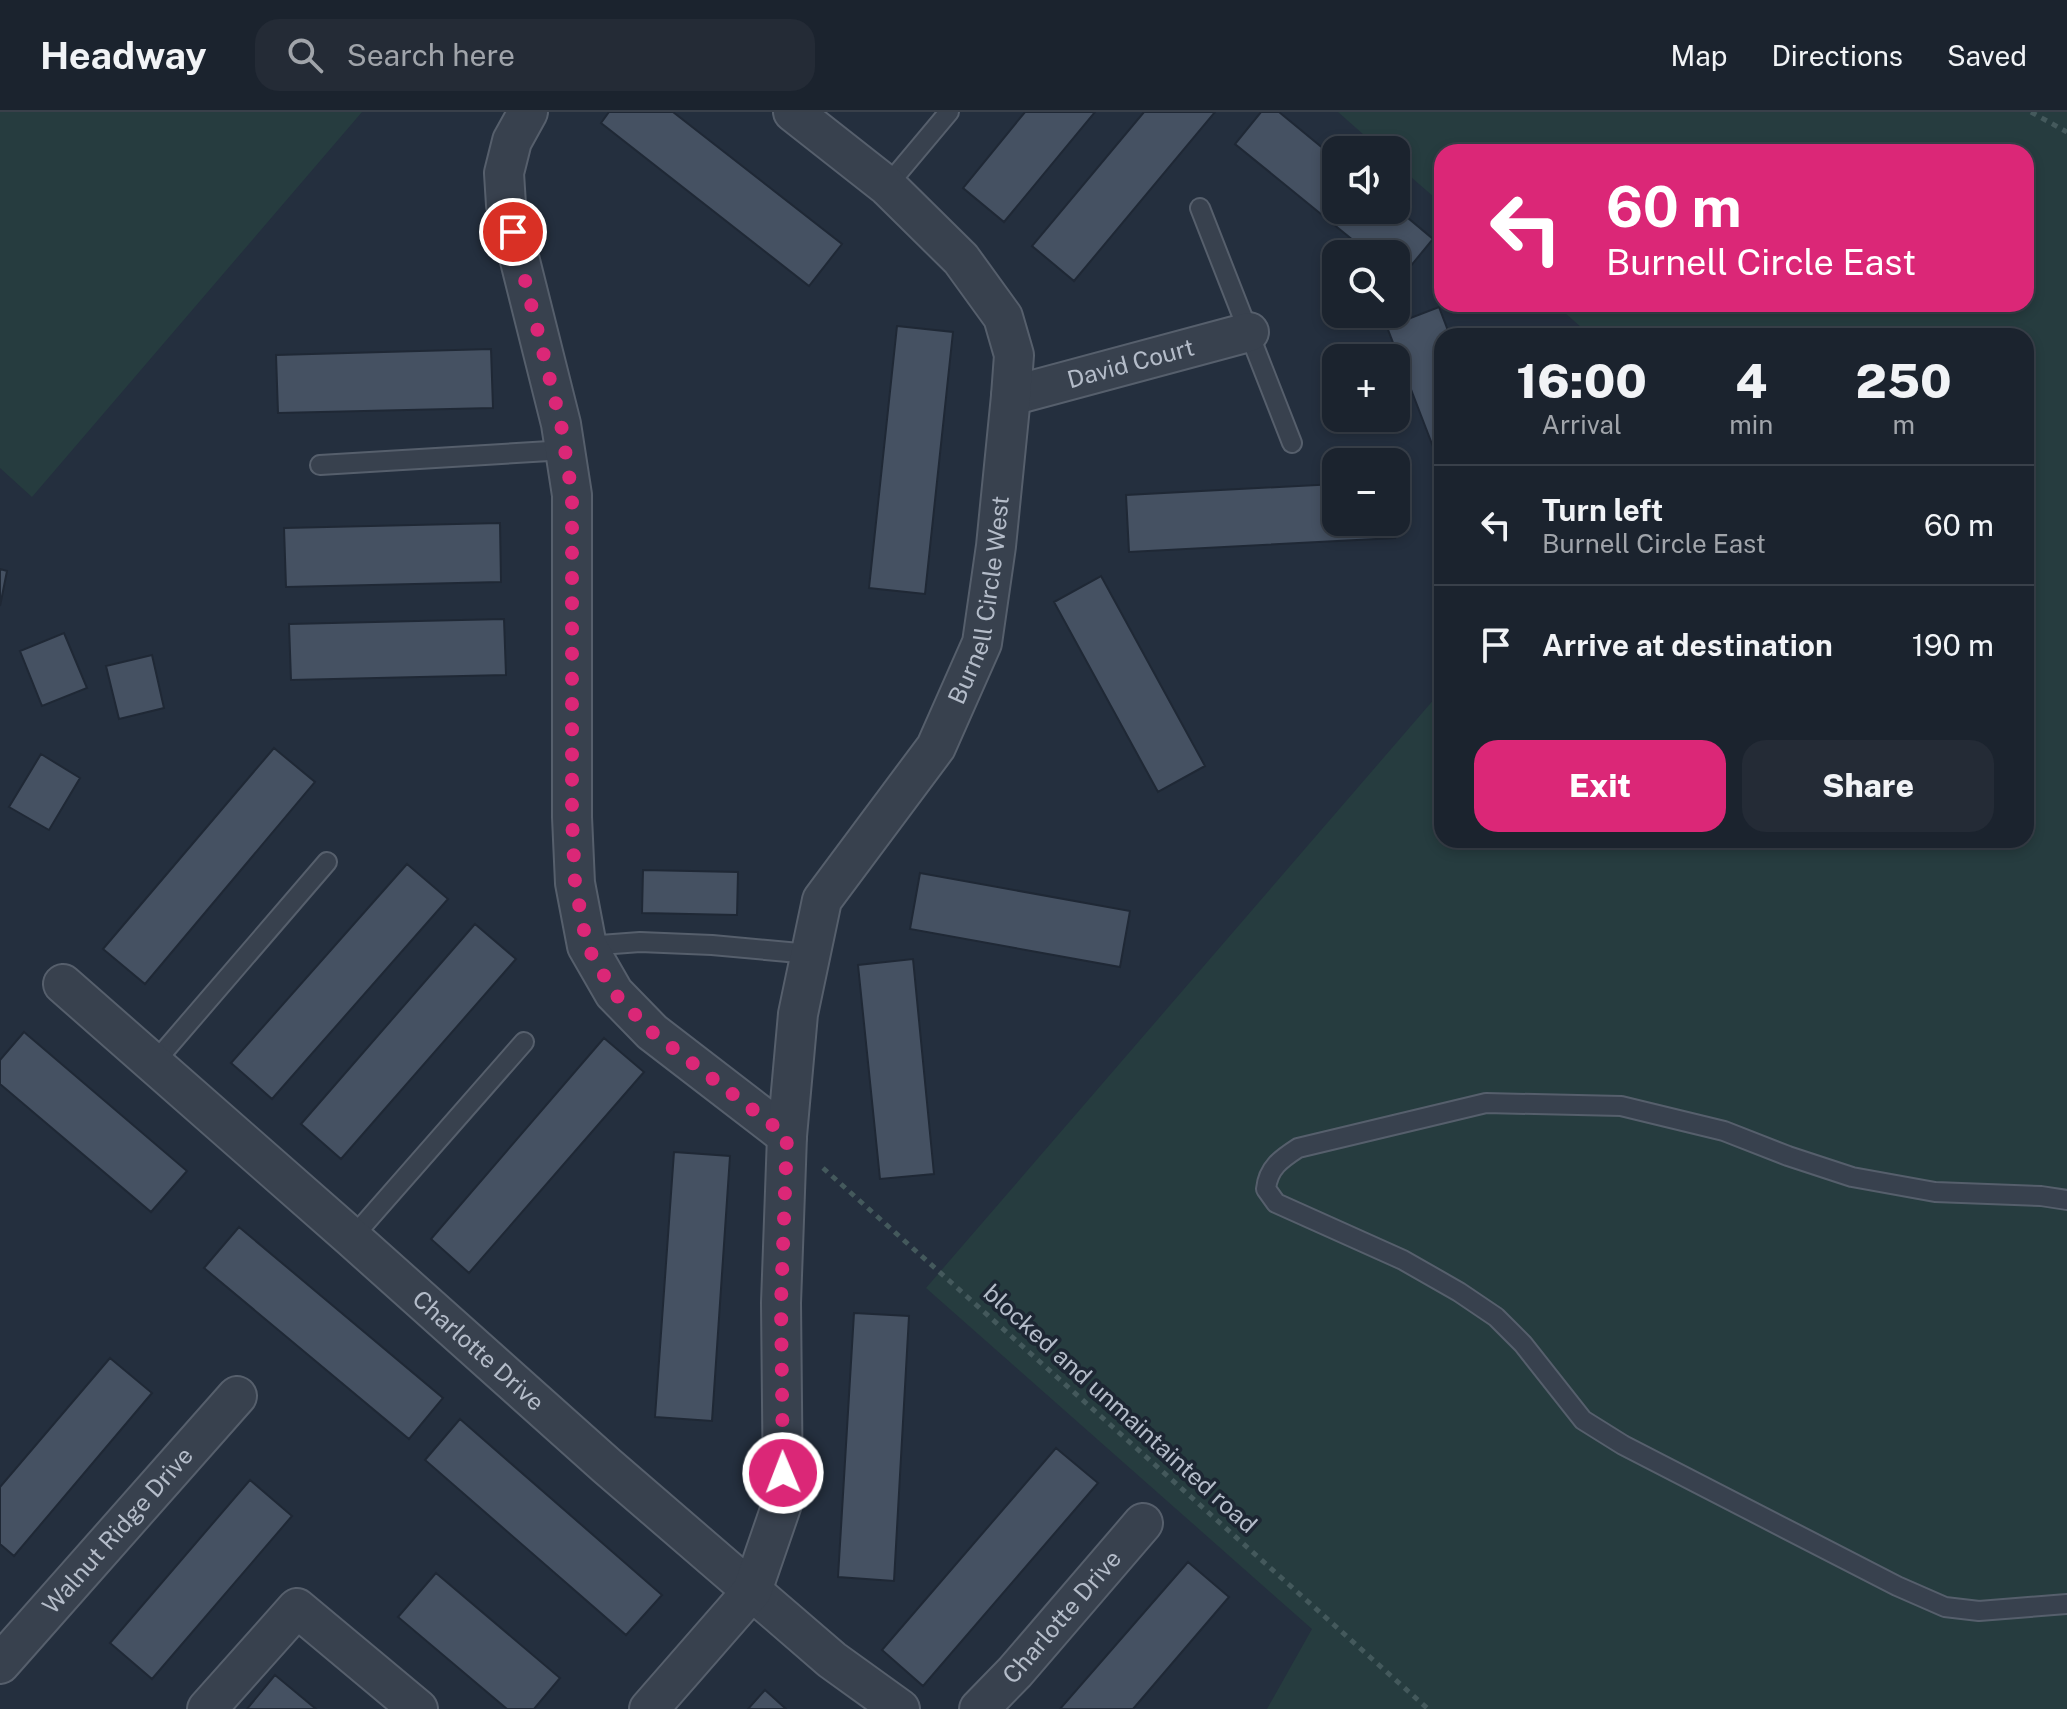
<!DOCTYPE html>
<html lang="en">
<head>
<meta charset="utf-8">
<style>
	body { margin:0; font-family:"Public Sans",sans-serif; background:#242b36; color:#f1f3f6; height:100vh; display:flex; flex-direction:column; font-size:30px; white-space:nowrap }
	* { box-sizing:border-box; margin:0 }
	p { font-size:26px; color:#a0a4aa }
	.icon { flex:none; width:44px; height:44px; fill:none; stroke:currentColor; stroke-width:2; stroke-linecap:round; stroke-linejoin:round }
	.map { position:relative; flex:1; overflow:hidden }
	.drawer { position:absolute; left:1434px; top:216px; width:600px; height:520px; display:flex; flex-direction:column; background:#1b232e; border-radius:24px; box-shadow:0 4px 12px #0003,0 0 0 2px #39404a }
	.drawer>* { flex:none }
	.banner { position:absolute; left:1434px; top:32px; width:600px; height:168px; border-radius:24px; box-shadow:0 4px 12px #0003,0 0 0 2px #39404a; background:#db2777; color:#fff; overflow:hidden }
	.tools { position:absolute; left:1322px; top:24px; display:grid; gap:16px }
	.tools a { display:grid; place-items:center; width:88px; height:88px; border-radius:16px; background:#1b232e; box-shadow:0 4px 12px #0003,0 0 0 2px #39404a; font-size:40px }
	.pin { position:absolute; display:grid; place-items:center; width:68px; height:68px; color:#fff; margin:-34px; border:4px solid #fff; border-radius:50%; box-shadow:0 2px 8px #0007 }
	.me { position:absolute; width:88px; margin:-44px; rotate:359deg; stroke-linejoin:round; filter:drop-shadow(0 0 6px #0008) }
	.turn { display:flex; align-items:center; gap:28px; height:168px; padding:0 40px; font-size:36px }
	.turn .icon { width:104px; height:104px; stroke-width:2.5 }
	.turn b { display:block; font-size:56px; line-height:68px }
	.eta { display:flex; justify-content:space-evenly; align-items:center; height:136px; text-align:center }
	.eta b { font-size:48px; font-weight:800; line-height:56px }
	.cta { display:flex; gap:16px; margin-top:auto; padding:16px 40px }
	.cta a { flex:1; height:92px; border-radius:24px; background:#db2777; color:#fff; font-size:32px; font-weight:800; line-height:92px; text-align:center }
	.cta a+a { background:#242b36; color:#f1f3f6 }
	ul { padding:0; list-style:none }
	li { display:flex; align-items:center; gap:24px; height:120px; padding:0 40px; border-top:2px solid #39404a }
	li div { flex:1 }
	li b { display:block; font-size:30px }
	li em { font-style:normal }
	header { display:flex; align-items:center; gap:48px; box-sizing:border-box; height:112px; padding:0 40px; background:#1b232e; border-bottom:2px solid #39404a }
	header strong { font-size:38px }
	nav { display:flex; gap:44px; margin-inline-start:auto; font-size:28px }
	.search { width:560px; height:72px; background:#242b36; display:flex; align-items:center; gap:20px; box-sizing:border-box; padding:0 28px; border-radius:24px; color:#a0a4aa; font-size:30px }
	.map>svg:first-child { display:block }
	.green { fill:#263c3f }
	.building { fill:#455162; stroke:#1f2835; stroke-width:2 }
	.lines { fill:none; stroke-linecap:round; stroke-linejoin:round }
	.service-casing { stroke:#565f6c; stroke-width:22 }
	.minor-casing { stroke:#565f6c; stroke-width:42 }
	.path { stroke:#44595c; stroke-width:5; stroke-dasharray:6 6; stroke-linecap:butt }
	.service { stroke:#38414e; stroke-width:18 }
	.minor { stroke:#38414e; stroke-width:38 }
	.route { stroke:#db2777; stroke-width:14; stroke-dasharray:0 25.2 }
	.labels { text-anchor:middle; stroke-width:7; stroke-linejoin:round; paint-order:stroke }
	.street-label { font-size:24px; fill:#b4bcc9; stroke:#1d2633 }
</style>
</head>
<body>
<header>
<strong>Headway</strong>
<div class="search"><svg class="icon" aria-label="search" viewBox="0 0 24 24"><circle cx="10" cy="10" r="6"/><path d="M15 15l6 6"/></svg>Search here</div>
<nav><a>Map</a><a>Directions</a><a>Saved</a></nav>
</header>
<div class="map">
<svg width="2067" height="1597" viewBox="0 0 2067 1597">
	<rect width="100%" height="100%" fill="#242f3e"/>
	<path class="green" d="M 0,0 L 362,0 L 32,385 L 0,356 Z
		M 1338,0 L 2067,0 L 2067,1597 L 1267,1597 L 1312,1517 L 926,1176 L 1442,578 L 1442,728 L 2026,728 L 2026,224 L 1591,224 L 1555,192 L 2026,192 L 2026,40 L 1442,40 L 1442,92 L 1396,52 L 1396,38 L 1381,38 Z"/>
	<path class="building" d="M 609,0 L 673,0 L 842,132 L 809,174 L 601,11 Z
		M 1025,0 L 1095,0 L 1004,110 L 963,76 Z
		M 1144,0 L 1215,0 L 1074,169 L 1032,134 Z
		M 1261,0 L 1279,0 L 1336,47 L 1336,98 L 1396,98 L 1396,96 L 1433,127 L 1400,167 L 1396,163 L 1396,142 L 1370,142 L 1235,32 Z
		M 1439,195 L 1450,224 L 1442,224 L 1442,358 L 1387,215 Z
		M 897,214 L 953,220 L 925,482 L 869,476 Z
		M 491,237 L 493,296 L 278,301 L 276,243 Z
		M 1336,372 L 1336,410 L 1394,410 L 1395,426 L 1129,440 L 1126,383 Z
		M 500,411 L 501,470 L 286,475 L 284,416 Z
		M 0,457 L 7,459 L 0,494 Z
		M 1101,464 L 1205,654 L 1158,680 L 1054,490 Z
		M 504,507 L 506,563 L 291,568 L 289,512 Z
		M 64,521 L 87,576 L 42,594 L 20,539 Z
		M 152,543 L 164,596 L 119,607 L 106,554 Z
		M 274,636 L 315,670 L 145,872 L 103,837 Z
		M 41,642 L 80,666 L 49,718 L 9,695 Z
		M 407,752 L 448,787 L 272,987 L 231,951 Z
		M 643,758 L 738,760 L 737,803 L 642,801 Z
		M 920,761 L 1130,799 L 1120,855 L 910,817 Z
		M 475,812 L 516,847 L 341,1047 L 301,1012 Z
		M 913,847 L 934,1062 L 880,1067 L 858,853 Z
		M 24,920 L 187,1059 L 151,1100 L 0,972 L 0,948 Z
		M 604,926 L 644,960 L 469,1161 L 431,1127 Z
		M 674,1040 L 730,1044 L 712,1309 L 655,1305 Z
		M 239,1115 L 443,1286 L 409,1327 L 204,1156 Z
		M 854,1201 L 909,1204 L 894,1469 L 838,1465 Z
		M 110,1246 L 152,1281 L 14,1444 L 0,1432 L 0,1375 Z
		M 460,1307 L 662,1483 L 626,1523 L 425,1348 Z
		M 1056,1336 L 1098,1371 L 923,1574 L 882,1538 Z
		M 250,1368 L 292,1404 L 152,1567 L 110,1531 Z
		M 1188,1450 L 1229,1485 L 1133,1597 L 1060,1597 Z
		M 436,1461 L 560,1566 L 534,1597 L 507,1597 L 398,1505 Z
		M 275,1563 L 316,1597 L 247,1597 Z
		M 765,1578 L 786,1597 L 748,1597 Z"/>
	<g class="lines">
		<g class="service-casing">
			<path id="service" d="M 887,74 L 949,0
				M 1200,96 L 1292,331
				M 320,353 L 566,338
				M 587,834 L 640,830 L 712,833 L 810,842
				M 154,951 L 327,750
				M 2067,1088 L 2041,1084 L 1935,1080 L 1852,1065 L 1788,1044 L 1724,1019 L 1621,994 L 1486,991 L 1298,1036 C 1281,1047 1268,1056 1266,1077 L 1276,1091 L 1403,1148 L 1459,1180 L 1496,1205 L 1523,1232 L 1583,1308 L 1623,1333 L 1897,1474 L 1945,1495 L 1979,1499 L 2067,1492
				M 352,1126 L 524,930"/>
		</g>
		<g class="minor-casing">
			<g id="minor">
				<path d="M 528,0 L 512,29 L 504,61 L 506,93 L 561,312 L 572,383 L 572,705 L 575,771 L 587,834 L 614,881 L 652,920 L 787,1024"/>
				<path id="s1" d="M 1011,284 L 1249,220"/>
				<path id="s2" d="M 63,872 L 352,1126 L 607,1354 L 832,1548 L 900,1597"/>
				<path id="s3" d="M 0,1552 L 237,1284"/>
				<path d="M 207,1597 L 297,1496 L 418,1597"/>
				<path id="s4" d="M 649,1597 L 752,1479 L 783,1389 L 781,1191 L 787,1024 L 798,902 L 822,788 L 936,635 L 982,531 L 996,434 L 1011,284 L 1014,243 L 1003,205 L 961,147 L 887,74 L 793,0"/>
				<path id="s5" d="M 979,1597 L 1015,1560 L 1143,1411"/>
			</g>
		</g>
		<path class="path" d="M 2031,0 L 2067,20
			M 823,1056 L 1428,1597"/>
		<use href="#service" class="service"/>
		<use href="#minor" class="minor"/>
	</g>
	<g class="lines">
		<path class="route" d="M 513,120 L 561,312 L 572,383 L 572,705 L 575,771 L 587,834 L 614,881 L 652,920 L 787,1024 L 781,1191 L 783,1361"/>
	</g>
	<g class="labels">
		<g class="street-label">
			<text dy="8" stroke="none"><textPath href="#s1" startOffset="124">David Court</textPath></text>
			<text dy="8" stroke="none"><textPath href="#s4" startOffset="1202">Burnell Circle West</textPath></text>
			<text dy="8" stroke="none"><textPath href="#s2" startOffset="554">Charlotte Drive</textPath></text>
			<text transform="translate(1120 1297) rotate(42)" y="8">blocked and unmaintainted road</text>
			<text dy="8" stroke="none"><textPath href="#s3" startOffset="178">Walnut Ridge Drive</textPath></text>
			<text dy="8" stroke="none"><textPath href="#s5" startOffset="124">Charlotte Drive</textPath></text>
		</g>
	</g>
</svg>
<div class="tools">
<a><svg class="icon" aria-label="sound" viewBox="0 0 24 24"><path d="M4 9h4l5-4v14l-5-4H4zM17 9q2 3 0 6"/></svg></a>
<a><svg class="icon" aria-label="search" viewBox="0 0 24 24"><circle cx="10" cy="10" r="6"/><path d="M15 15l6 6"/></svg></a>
<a>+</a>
<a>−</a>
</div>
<div class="pin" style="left:513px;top:120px;background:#d93025"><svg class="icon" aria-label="arrive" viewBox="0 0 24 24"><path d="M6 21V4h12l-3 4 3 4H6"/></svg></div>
<svg class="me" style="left:783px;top:1361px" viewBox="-20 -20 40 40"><circle r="17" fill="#db2777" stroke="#fff" stroke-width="3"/><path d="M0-11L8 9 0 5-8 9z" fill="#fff"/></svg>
<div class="banner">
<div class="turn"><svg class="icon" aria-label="left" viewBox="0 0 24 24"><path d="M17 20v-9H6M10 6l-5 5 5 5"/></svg><div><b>60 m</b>Burnell Circle East</div></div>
</div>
<section class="drawer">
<div class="eta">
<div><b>16:00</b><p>Arrival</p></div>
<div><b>4</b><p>min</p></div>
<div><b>250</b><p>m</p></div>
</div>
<ul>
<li><svg class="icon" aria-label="left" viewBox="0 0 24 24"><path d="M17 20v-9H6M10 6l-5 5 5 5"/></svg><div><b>Turn left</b><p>Burnell Circle East</p></div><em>60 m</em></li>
<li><svg class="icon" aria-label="arrive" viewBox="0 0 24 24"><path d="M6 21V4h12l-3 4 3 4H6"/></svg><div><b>Arrive at destination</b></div><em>190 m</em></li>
</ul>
<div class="cta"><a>Exit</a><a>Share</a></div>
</section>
</div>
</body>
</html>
